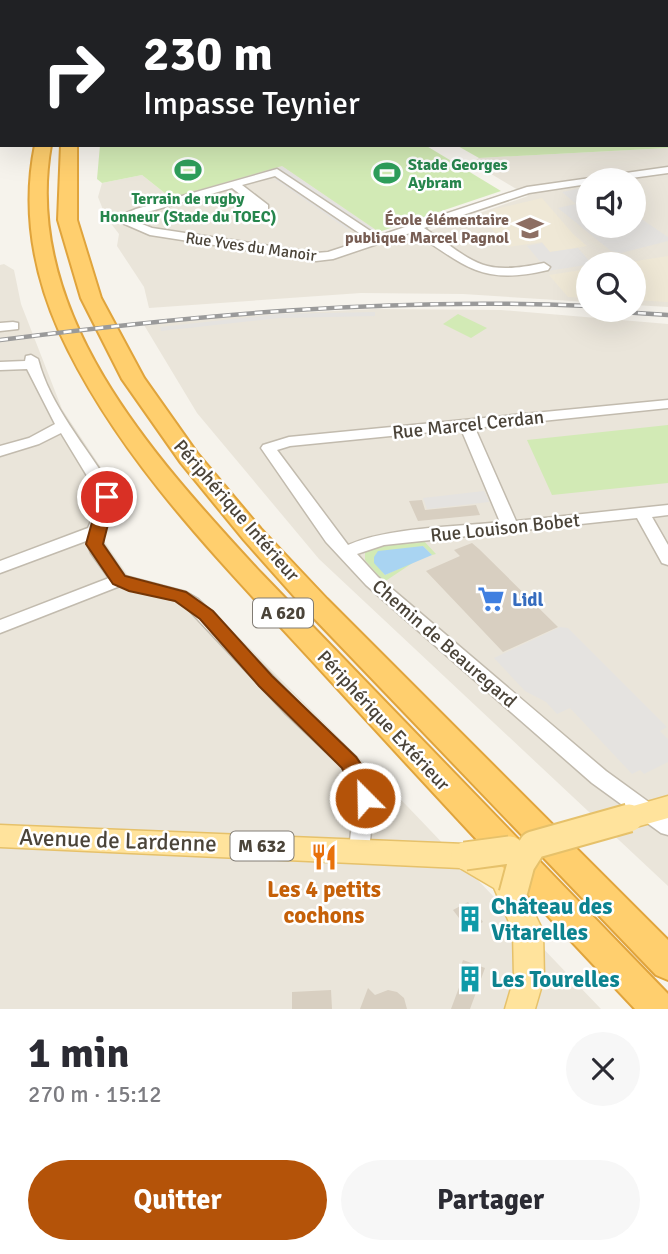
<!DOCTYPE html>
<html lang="fr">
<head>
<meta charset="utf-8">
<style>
	body { margin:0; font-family:Signika,sans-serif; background:#f7f7f7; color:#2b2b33; height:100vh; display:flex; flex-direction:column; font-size:26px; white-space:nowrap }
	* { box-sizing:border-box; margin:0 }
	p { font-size:23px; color:#7c7c81 }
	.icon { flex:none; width:38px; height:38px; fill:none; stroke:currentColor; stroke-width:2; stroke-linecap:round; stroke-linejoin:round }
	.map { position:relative; height:1009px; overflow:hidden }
	.details { display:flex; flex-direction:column; background:#fff; flex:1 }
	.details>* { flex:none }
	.hud { position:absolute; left:0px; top:0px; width:668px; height:147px; box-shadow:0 7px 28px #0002; background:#202124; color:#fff; overflow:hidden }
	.fabs { position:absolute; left:576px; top:168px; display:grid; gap:14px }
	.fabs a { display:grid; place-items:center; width:70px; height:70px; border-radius:50%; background:#fff; box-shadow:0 7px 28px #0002; font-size:35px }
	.pin { position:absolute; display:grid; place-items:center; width:60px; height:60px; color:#fff; margin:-30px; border:4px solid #fff; border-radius:50%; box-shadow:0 2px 7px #0007 }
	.me { position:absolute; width:77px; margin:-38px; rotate:337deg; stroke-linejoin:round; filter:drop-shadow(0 0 5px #0008) }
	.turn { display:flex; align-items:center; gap:24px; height:147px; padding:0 28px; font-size:32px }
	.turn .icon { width:91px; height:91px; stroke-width:2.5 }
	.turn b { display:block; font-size:49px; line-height:60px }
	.round { display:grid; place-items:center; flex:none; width:74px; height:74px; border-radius:37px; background:#f7f7f7 }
	.summary { display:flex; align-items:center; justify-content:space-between; height:119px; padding:0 28px }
	h1 { font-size:42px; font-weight:700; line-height:52px }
	.button { display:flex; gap:14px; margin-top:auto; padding:14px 28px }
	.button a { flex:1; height:80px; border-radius:42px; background:#b45309; color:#fff; font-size:28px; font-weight:700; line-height:80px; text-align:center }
	.button a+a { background:#f7f7f7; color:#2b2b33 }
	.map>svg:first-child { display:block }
	.residential { fill:#eae5da; fill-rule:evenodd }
	.education { fill:#efe8d6 }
	.green { fill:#d2eab5 }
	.parking { fill:#e5e3e0 }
	.water { fill:#a9d4f2 }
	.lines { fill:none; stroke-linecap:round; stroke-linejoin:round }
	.canal { fill:#a9d4f2; fill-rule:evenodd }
	.building { fill:#d8cfc1 }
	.minor-casing { stroke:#c2bbae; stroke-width:3 }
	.major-casing { stroke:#e6c16a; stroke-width:3 }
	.highway-casing { stroke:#e0a43c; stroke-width:4 }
	.minor { fill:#fff; fill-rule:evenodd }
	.major { fill:#ffe39c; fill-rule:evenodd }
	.highway { fill:#ffcf6e; fill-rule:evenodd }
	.rail-casing { stroke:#9a9a9a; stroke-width:4.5 }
	.rail { stroke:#fff; stroke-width:2.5; stroke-dasharray:8; stroke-linecap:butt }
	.major-bridge-casing { stroke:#e6c16a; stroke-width:31; stroke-linecap:butt }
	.major-bridge { stroke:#ffe39c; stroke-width:27 }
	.route { fill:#b45309; stroke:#753606; stroke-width:2 }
	.labels { text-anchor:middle; stroke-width:5; stroke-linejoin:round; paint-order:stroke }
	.far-leisure-label { font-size:16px; font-weight:bold; fill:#27864d; stroke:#fff; text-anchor:start }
	.far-education-label { font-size:16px; font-weight:bold; fill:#785e54; stroke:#fff; text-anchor:end }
	.far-street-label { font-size:16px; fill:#4b4439; stroke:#fff }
	.shield { fill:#fff; stroke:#817c74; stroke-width:2 }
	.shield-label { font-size:18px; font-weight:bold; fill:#4b4439 }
	.street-label { font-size:19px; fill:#4b4439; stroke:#fff }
	.shop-label { font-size:19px; font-weight:bold; fill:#366cbe; stroke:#fff; text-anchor:start }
	.near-street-label { font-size:23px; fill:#4b4439; stroke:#fff }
	.near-food-label { font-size:23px; font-weight:bold; fill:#c56008; stroke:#fff }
	.near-culture-label { font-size:23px; font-weight:bold; fill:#0d838f; stroke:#fff; text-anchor:start }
</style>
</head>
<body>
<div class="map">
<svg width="668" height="1009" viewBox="0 0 668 1009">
	<rect width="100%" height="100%" fill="#f6f3ec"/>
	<path class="residential" d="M 668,148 L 668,307 L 634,305 L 634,264 L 588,264 L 588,302 L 463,294 L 361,293 L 149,308 L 144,287 L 117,246 L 119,234 L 106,217 L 98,197 L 102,183 L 142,175 L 171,198 L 282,165 L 391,240 L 429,231 L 528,196 L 473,163 L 479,158 ZM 588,180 L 634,180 L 634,226 L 588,226 Z
		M 4,264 L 14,270 L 21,304 L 62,409 L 112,484 L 116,499 L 102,538 L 131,580 L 185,590 L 203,601 L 408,807 L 601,1009 L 0,1009 L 0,265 Z
		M 373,309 L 501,310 L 668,324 L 668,886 L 319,559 L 197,413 L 144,325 L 233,316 Z"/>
	<path class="education" d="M 542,198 L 573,234 L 587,246 L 550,252 L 542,242 L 508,247 L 481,217 L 495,209 Z
		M 668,256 L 668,302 L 634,300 L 634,264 L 617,264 Z
		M 588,269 L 588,298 L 568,297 L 549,275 Z"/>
	<path class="green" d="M 667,124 L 668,148 L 479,158 L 456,145 L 667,145 Z
		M 100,145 L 425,145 L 501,191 L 379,232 L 282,166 L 171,198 L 142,175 L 102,183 L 97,179 Z
		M 458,314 L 487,328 L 471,338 L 443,324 Z
		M 668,425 L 668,483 L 552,495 L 527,440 Z
		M 423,540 L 436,554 L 432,555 L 423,546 L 374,560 L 385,575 L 414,562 L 384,582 L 365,560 L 365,553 L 372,546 Z"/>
	<path class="parking" d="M 283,167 L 378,232 L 372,234 L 359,226 L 347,229 L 272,177 L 283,173 L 277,168 Z
		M 581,188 L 588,194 L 588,226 L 634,226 L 634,214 L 668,237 L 668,241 L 621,253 L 611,251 L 558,208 L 576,204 L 562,192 Z
		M 542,243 L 550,252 L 578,248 L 592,264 L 548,271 L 527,246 Z
		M 375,312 L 375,316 L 280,318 L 161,331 L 160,327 L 279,314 Z
		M 484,491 L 489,502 L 427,509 L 423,498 Z
		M 560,627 L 568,628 L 667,727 L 660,731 L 668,739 L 668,762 L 644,774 L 640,770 L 632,774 L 570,708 L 557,714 L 546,702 L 525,691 L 494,658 Z"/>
	<path class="water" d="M 423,546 L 432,555 L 385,575 L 374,563 L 374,557 L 378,551 Z"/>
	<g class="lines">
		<path class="canal" d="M 0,83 L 2,83 L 2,87 L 0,87 Z"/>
	</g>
	<path class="building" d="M 422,500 L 425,510 L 476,505 L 480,515 L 418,521 L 409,501 Z
		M 472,543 L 479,549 L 558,627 L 503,652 L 426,571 L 460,556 L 454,550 Z
		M 468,902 L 483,922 L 468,930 L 453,910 Z
		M 463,960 L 485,968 L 470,1009 L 451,1009 L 464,974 L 459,972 Z
		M 368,988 L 375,995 L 388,990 L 397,992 L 404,998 L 407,1009 L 360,1009 Z
		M 331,990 L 332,1009 L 292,1009 L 292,992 Z"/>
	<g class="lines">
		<g class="minor-casing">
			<path id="minor" d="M 522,0 L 531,0 L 532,2 L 523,2 Z
				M 667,40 L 668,40 L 668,46 L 667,46 Z
				M 667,114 L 668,114 L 668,121 L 667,121 Z
				M 668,167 L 668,173 L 617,180 L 588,180 L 588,184 L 529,193 L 424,228 C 475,261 479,277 544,263 L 550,267 L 548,270 C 480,286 467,266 413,232 L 333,259 L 316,261 L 150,235 L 120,222 L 124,214 L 136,209 L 277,169 L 378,236 L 527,187 ZM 275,176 L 368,239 L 328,252 L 316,253 L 152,228 L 132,220 L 144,213 L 232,188 L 245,198 L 240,210 L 242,212 L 268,214 L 268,205 L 242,185 Z
				M 13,322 L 18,323 L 18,329 L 0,331 L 0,323 Z
				M 31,355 L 38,359 C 50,406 86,446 111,487 L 113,502 L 103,529 L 103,544 L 125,576 L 186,592 L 198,599 L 300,704 L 356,757 L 372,784 L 375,798 L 369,849 L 366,855 L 359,858 L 352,855 L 349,849 L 355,798 L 352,785 L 342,767 L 286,714 L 186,607 L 174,600 L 120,586 L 0,633 L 0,620 L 109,578 L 91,553 L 86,541 L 0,573 L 0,561 L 88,528 L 96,509 L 98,494 L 61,433 L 39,444 L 0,456 L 0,446 L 29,438 L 55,424 L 27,369 L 0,370 L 0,362 L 25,361 L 26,356 Z
				M 668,400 L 668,408 L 475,428 L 516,521 L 668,505 L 668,515 L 652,517 L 668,545 L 668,565 L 662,563 L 637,518 L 384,545 L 357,554 L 378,577 L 606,771 L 668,816 L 668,835 L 661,833 L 592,783 L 366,585 L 326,542 L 261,448 L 263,445 L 289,437 ZM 461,429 L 500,522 C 455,527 389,527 348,545 L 277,450 L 290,446 Z"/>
		</g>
		<g class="major-casing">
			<path id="major" d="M 668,796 L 668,818 L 629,829 L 619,826 L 616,818 L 619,810 Z
				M 0,825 L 465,844 L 514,871 L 543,931 L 544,978 L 535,1009 L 505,1009 L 514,978 L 513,931 L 494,888 L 460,868 L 0,847 Z"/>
		</g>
		<g class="highway-casing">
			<path id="highway" d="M 127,0 L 141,0 L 125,2 Z
				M 35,145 L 51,145 C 21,314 155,458 260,572 L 668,994 L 668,1009 L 635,1009 C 527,894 420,779 313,662 C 220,561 117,458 59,331 C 33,272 22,209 35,145 Z
				M 61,145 L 77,145 L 77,220 L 101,298 L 144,378 L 197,453 L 261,529 L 327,599 L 668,940 L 668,980 L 656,975 L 308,612 L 244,540 L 181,463 L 122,379 L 81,298 L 58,220 Z"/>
		</g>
		<use href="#minor" class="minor"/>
		<use href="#major" class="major"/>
		<use href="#highway" class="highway"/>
		<g class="rail-casing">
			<path id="rail" d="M 590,310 L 668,315
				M 0,340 C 196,315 390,297 588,306"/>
		</g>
		<use href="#rail" class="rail"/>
		<g class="major-bridge-casing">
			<path id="major-bridge" d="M 465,856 L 510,850
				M 513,894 L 521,864 L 533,845 L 629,818"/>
		</g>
		<use href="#major-bridge" class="major-bridge"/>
	</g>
	<path class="route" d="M 107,492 L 115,497 L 103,544 L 125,576 L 186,592 L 213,611 L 272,676 L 356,757 L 368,774 L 375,798 L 373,804 L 358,804 L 342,768 L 259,686 L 200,619 L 175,601 L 129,591 L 113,584 L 86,544 L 99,497 Z"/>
	<defs>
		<g id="stadium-bare" transform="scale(2.1)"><path d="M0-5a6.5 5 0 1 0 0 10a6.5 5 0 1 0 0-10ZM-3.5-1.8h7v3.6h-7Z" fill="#2e9e5b" stroke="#fff" stroke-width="2.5" paint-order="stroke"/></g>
		<g id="school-bare" transform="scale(2.1)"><path d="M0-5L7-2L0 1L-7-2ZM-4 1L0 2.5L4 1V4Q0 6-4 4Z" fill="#8d6e63" stroke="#fff" stroke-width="2.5" paint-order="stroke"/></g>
		<g id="supermarket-bare" transform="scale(2.1)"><path d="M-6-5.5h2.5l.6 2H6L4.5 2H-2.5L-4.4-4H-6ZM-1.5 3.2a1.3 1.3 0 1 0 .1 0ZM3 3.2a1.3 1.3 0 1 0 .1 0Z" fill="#3f7fe0" stroke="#fff" stroke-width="2.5" paint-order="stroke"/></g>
		<g id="restaurant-bare" transform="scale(2.1)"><path d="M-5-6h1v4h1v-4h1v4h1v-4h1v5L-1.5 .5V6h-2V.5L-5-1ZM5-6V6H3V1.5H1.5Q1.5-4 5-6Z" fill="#e8710a" stroke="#fff" stroke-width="2.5" paint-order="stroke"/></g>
		<g id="building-bare" transform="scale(2.1)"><path d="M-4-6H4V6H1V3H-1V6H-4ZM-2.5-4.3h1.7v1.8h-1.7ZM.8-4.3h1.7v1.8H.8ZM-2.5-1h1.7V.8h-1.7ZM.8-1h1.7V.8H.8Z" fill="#0f9aa8" stroke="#fff" stroke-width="2.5" paint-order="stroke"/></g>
	</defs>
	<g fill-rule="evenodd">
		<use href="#stadium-bare" x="188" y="170"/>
		<use href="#stadium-bare" x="387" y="173"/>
		<use href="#school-bare" x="530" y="228"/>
		<use href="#supermarket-bare" x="491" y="599"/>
		<use href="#restaurant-bare" x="324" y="857"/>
		<use href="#building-bare" x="470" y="919"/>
		<use href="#building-bare" x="470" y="979"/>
	</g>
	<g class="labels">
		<g class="far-leisure-label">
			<text x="408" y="170">Stade Georges<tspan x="408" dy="18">Aybram</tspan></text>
			<text x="188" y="204" text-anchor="middle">Terrain de rugby<tspan x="188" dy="18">Honneur (Stade du TOEC)</tspan></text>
		</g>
		<g class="far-education-label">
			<text x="509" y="225">École élémentaire<tspan x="509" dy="18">publique Marcel Pagnol</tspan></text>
		</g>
		<g class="far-street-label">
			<text transform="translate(251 246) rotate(8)" y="6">Rue Yves du Manoir</text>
		</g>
		<g class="shield">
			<rect x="253" y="598.5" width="60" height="29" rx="5"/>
			<rect x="230.5" y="831.5" width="63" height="29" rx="5"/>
		</g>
		<g class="shield-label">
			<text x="283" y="619">A 620</text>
			<text x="262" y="852">M 632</text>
		</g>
		<g class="street-label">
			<text transform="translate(468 424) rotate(-6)" y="7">Rue Marcel Cerdan</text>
			<text transform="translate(237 510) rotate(49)" y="7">Périphérique Intérieur</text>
			<text transform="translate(505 527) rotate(-6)" y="7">Rue Louison Bobet</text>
			<text transform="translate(445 643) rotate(41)" y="7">Chemin de Beauregard</text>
			<text transform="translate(384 720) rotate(47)" y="7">Périphérique Extérieur</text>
		</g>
		<g class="shop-label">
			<text x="512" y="606">Lidl</text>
		</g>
		<g class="near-street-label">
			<text transform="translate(118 840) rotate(2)" y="8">Avenue de Lardenne</text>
		</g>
		<g class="near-food-label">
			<text x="324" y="897">Les 4 petits<tspan x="324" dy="26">cochons</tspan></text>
		</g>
		<g class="near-culture-label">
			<text x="491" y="914">Château des<tspan x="491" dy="26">Vitarelles</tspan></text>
			<text x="491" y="987">Les Tourelles</text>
		</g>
	</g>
</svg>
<div class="fabs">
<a><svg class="icon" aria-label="sound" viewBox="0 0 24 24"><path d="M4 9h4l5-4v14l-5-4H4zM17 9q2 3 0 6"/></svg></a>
<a><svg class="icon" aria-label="search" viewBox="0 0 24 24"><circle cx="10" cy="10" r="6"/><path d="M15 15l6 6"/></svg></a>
</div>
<div class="pin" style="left:107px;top:497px;background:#d93025"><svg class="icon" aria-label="arrive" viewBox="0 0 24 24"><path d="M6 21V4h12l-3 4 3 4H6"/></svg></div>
<svg class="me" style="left:365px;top:798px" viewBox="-20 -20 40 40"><circle r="17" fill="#b45309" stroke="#fff" stroke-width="3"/><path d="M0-11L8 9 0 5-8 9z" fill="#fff"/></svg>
<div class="hud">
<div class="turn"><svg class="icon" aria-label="right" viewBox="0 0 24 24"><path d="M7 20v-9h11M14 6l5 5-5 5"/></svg><div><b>230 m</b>Impasse Teynier</div></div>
</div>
</div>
<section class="details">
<div class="summary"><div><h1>1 min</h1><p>270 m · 15:12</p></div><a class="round"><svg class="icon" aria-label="close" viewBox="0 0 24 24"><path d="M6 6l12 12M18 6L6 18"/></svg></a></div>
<div class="button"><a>Quitter</a><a>Partager</a></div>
</section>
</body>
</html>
